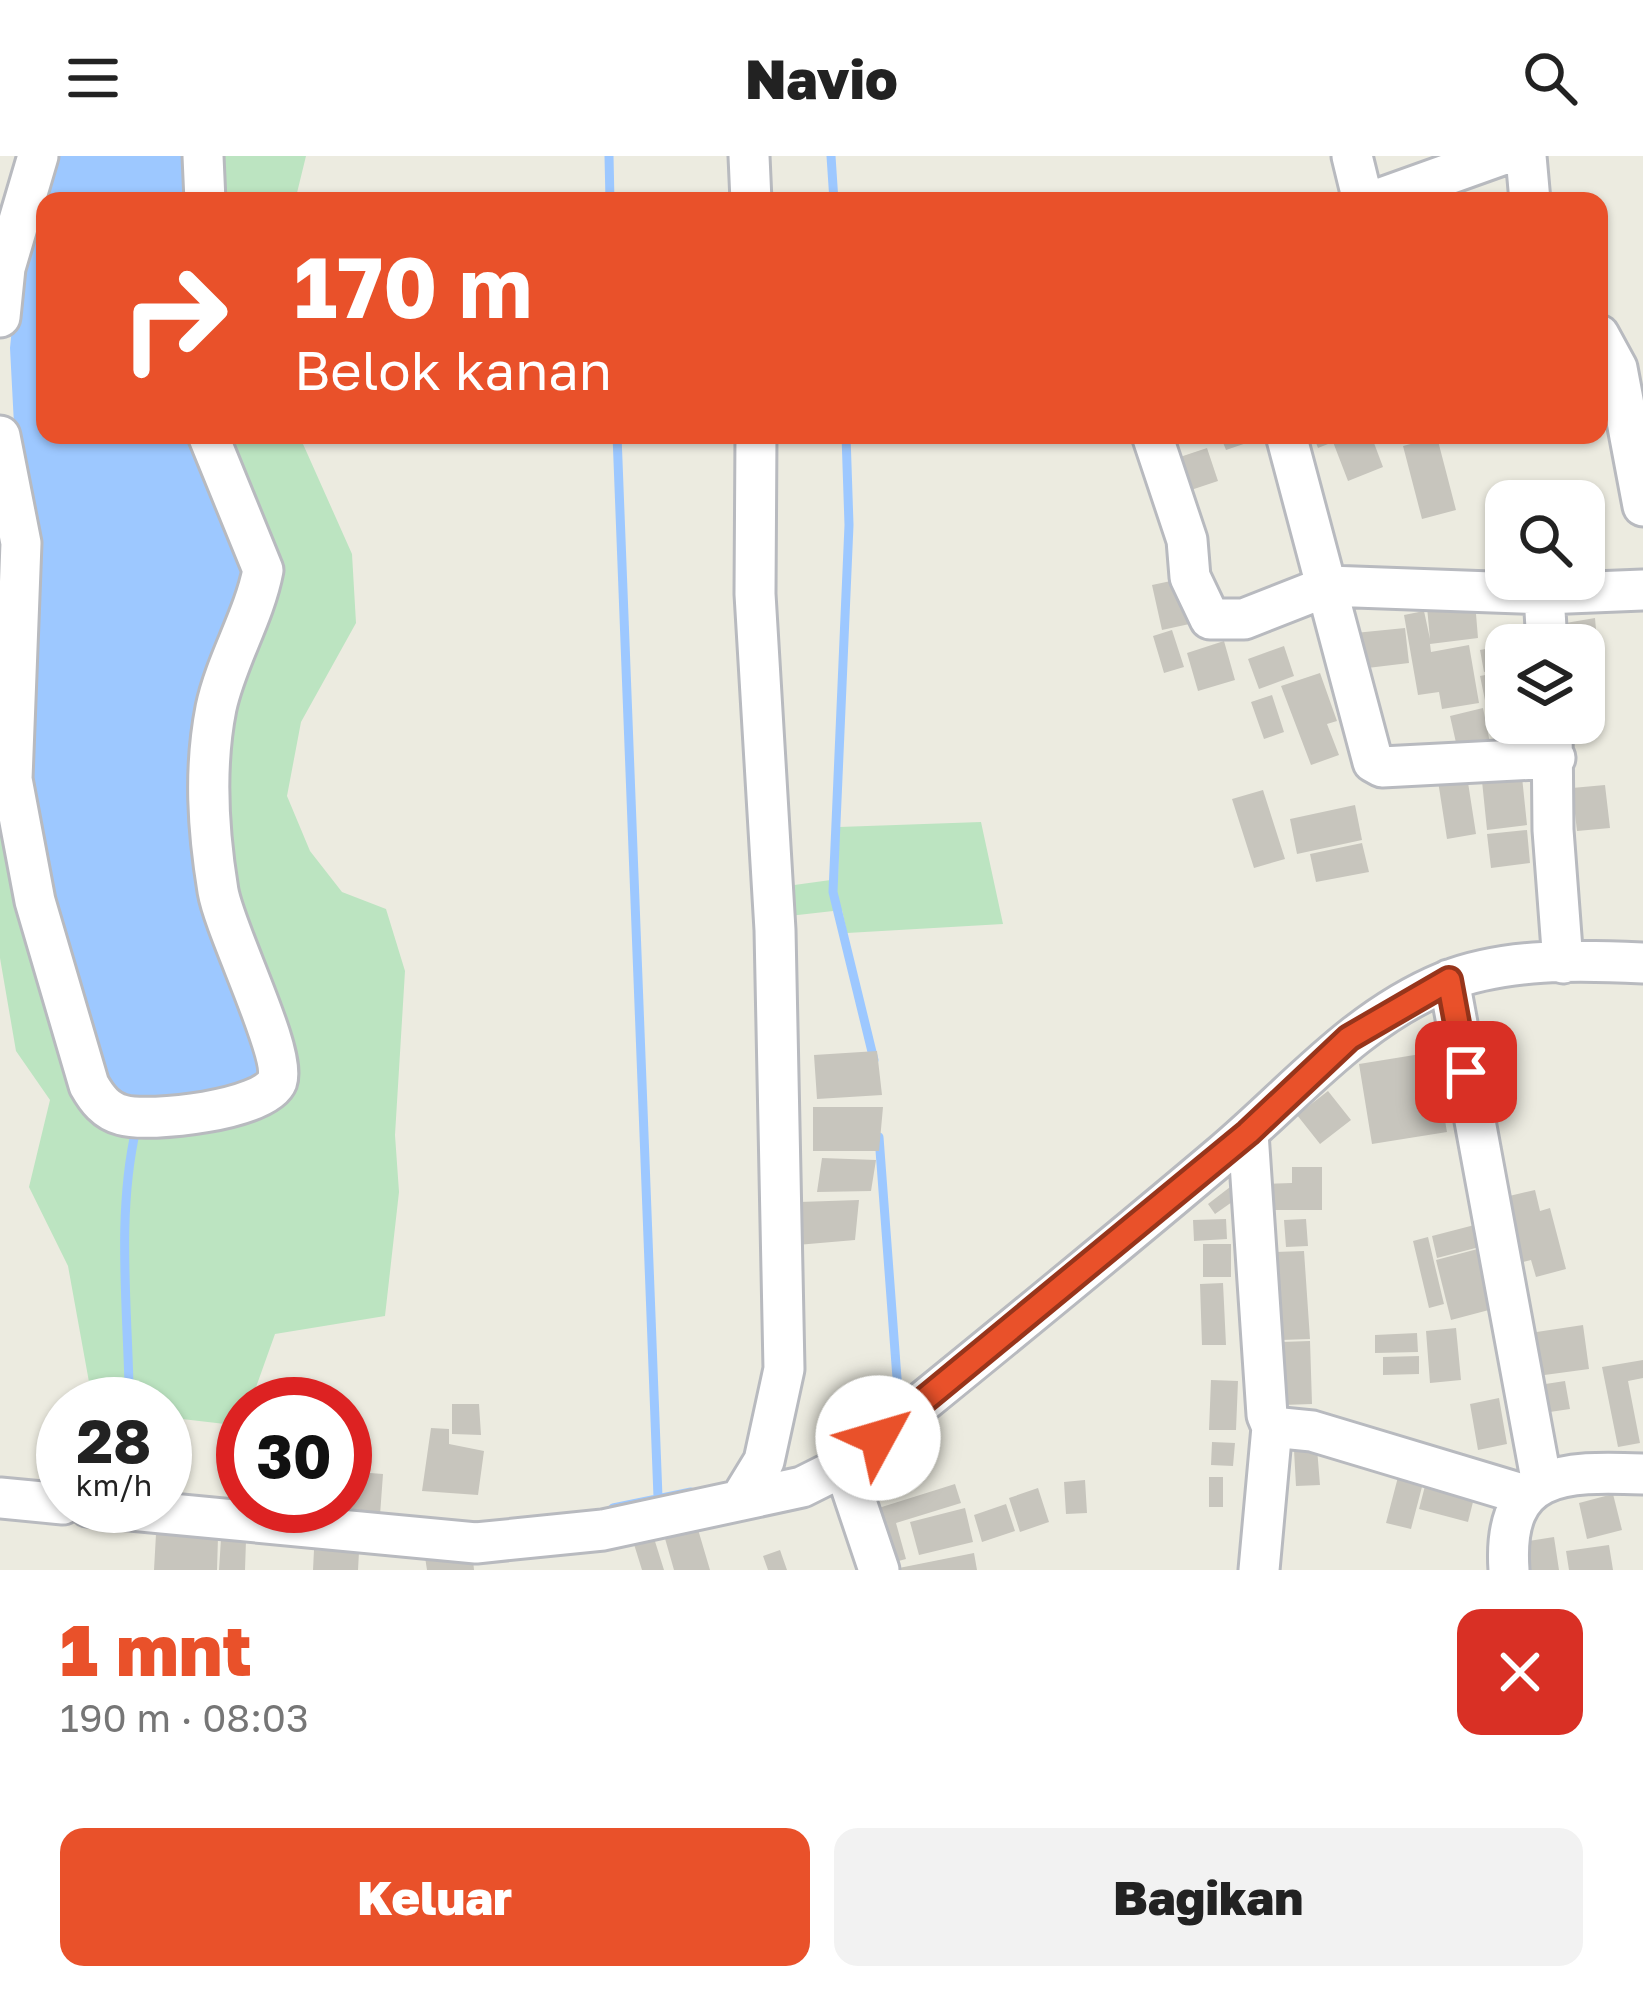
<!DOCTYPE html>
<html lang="id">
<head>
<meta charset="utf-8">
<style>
	body { margin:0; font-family:"Golos Text",sans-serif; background:#f2f2f2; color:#222; height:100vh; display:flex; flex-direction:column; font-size:45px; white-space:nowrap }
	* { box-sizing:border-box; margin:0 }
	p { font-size:39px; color:#767676 }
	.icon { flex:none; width:66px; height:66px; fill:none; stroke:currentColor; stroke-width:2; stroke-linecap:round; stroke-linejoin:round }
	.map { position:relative; height:1414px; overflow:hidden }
	.sheet { display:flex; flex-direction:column; background:#fff; flex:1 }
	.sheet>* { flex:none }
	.hud { position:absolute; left:36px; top:36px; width:1572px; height:252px; border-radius:24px; box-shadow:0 3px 9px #0004; background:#e9512a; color:#fff; overflow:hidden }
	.controls { position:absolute; left:1485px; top:324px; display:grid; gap:24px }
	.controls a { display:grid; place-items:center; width:120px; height:120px; border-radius:24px; background:#fff; box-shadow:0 3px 9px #0004; font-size:60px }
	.speed { position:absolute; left:36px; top:1221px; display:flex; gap:24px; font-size:60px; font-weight:700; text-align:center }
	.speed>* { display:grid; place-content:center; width:156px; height:156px; border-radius:50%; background:#fff; box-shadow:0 3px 9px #0004; line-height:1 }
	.speed small { font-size:30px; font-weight:400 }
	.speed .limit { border:18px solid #d22; background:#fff; color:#111 }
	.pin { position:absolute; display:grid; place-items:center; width:102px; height:102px; color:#fff; margin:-51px; border-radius:24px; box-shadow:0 6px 18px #0006 }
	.me { position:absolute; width:132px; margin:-66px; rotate:51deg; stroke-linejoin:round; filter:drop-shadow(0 0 9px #0008) }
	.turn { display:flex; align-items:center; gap:42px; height:252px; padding:0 60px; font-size:54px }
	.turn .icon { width:156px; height:156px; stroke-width:2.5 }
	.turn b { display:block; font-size:84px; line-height:102px }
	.round { display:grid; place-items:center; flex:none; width:126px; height:126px; border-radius:24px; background:#f2f2f2 }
	.summary { display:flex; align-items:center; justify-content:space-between; height:204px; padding:0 60px }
	h1 { font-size:72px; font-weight:800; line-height:90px; color:#e9512a }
	.cta { display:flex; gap:24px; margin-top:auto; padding:24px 60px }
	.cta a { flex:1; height:138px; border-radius:24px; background:#e9512a; color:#fff; font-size:48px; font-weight:800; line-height:138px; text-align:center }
	.cta a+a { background:#f2f2f2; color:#222 }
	header { display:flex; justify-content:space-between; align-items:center; height:156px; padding:0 60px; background:#fff; font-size:54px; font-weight:800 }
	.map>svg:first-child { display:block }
	.green { fill:#bce4c1 }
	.water { fill:#9dc8ff }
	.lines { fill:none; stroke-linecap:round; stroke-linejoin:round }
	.stream { stroke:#9dc8ff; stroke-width:9 }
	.building { fill:#c7c5bd }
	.minor-casing { stroke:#b8babf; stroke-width:45 }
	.minor { stroke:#fff; stroke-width:39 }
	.route-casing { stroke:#97351b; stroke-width:30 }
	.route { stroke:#e9512a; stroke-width:21 }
</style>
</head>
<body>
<header><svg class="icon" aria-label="menu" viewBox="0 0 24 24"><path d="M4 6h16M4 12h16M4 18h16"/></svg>Navio<svg class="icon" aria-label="search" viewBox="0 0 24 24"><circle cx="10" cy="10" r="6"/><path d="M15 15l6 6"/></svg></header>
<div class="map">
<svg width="1643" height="1414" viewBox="0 0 1643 1414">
	<rect width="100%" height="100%" fill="#ecebe0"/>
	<path class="green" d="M 203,0 L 306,0 L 295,45 L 205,45 Z
		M 208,279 L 299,279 L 352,398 L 356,467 L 301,566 L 287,640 L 310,695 L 342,736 L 386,753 L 405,815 L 395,979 L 399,1036 L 385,1160 L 275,1178 L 250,1248 L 243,1248 L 242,1270 L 165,1261 L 165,1248 L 93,1248 L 68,1110 L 29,1031 L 50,944 L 16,895 L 0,802 L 0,283 L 222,760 Z
		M 981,666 L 1003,768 L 847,777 L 842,754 L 789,760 L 787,730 L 838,723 L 839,671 Z"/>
	<path class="water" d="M 52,0 L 193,0 L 195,45 L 45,45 L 45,279 L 197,279 L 251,416 L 205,545 L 265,895 L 261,930 L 144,949 L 106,934 L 36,689 L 10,192 L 18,111 Z"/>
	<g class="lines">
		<path class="stream" d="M 609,0 L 610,45
			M 831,0 L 834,45
			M 617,279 L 658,1341
			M 846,279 L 849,369 L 833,736 L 874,904
			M 879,981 L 899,1249
			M 134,1248 L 129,1230 C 127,1145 117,1056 136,973
			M 613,1352 L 691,1336"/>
	</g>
	<path class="building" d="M 1220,279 L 1267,279 L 1267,280 L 1226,294 Z
		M 1313,279 L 1371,279 L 1383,311 L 1348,325 L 1333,286 L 1318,292 Z
		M 1437,281 L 1456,354 L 1422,363 L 1403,290 Z
		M 1207,292 L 1218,325 L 1188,335 L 1177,302 Z
		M 1185,422 L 1194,467 L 1162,474 L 1152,429 Z
		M 1475,446 L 1478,482 L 1430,488 L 1431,496 L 1469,489 L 1479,547 L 1442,553 L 1439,536 L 1418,539 L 1404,459 L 1424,455 L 1430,483 L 1427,451 Z
		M 1595,462 L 1599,509 L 1584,509 L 1584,489 L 1555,489 L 1554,469 Z
		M 1405,472 L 1409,507 L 1359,513 L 1355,477 Z
		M 1172,474 L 1184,511 L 1164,517 L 1153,480 Z
		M 1224,485 L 1235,524 L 1198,535 L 1187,497 Z
		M 1506,489 L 1506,512 L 1484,516 L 1480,494 Z
		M 1284,490 L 1294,520 L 1259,533 L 1248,503 Z
		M 1506,515 L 1506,546 L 1486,549 L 1480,520 Z
		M 1320,517 L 1337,565 L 1327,568 L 1339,599 L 1311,609 L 1281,530 Z
		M 1272,539 L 1284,576 L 1264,583 L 1251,546 Z
		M 1506,548 L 1506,567 L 1518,569 L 1494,574 L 1490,550 Z
		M 1483,552 L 1491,592 L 1459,600 L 1450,560 Z
		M 1537,569 L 1541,590 L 1501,596 L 1498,575 Z
		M 1467,620 L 1476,678 L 1447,683 L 1438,625 Z
		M 1522,621 L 1527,669 L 1487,674 L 1482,625 Z
		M 1605,629 L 1610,672 L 1577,675 L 1572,632 Z
		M 1263,634 L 1285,703 L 1254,712 L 1232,643 Z
		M 1355,649 L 1362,684 L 1297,698 L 1290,663 Z
		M 1527,674 L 1530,707 L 1491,712 L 1487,678 Z
		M 1362,687 L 1369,716 L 1316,726 L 1310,698 Z
		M 877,895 L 882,939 L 817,943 L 814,899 Z
		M 1433,896 L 1447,976 L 1372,988 L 1359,908 Z
		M 1328,935 L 1351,964 L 1320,988 L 1297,959 Z
		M 813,951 L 883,951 L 879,995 L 813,995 Z
		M 822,1002 L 876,1004 L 871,1035 L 817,1036 Z
		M 1292,1011 L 1322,1011 L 1322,1054 L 1270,1054 L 1260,1028 L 1292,1027 Z
		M 1234,1028 L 1242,1039 L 1215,1058 L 1208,1048 Z
		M 1535,1034 L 1540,1055 L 1550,1052 L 1566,1113 L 1536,1121 L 1531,1104 L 1512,1109 L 1505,1041 Z
		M 859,1044 L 855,1084 L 797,1089 L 799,1046 Z
		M 1226,1063 L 1227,1083 L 1194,1085 L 1193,1064 Z
		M 1306,1063 L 1308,1090 L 1286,1091 L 1284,1064 Z
		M 1486,1066 L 1491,1088 L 1437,1102 L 1432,1080 Z
		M 1428,1081 L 1444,1148 L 1429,1152 L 1413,1085 Z
		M 1203,1088 L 1231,1088 L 1231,1121 L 1203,1121 Z
		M 1489,1090 L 1504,1150 L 1451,1164 L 1436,1104 Z
		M 1304,1095 L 1310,1183 L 1281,1184 L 1275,1096 Z
		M 1223,1127 L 1226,1189 L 1202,1189 L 1200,1128 Z
		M 1583,1169 L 1589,1213 L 1537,1220 L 1530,1177 Z
		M 1456,1172 L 1461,1224 L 1430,1227 L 1426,1175 Z
		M 1417,1177 L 1418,1196 L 1375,1197 L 1375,1179 Z
		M 1310,1185 L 1312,1248 L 1283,1249 L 1281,1186 Z
		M 1419,1200 L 1419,1218 L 1383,1219 L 1383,1201 Z
		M 1643,1204 L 1643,1222 L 1628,1225 L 1640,1287 L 1618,1291 L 1602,1211 Z
		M 1211,1224 L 1238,1225 L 1236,1274 L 1209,1274 Z
		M 1565,1225 L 1570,1253 L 1543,1257 L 1539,1229 Z
		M 1499,1242 L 1507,1288 L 1478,1294 L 1470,1248 Z
		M 452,1248 L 479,1248 L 481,1279 L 452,1278 Z
		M 431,1272 L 449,1273 L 449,1288 L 484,1295 L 478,1339 L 422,1335 Z
		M 1212,1286 L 1235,1287 L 1233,1310 L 1211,1309 Z
		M 1317,1292 L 1320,1329 L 1296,1330 L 1294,1294 Z
		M 345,1315 L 383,1318 L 379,1373 L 327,1370 L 329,1350 L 345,1350 Z
		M 1209,1321 L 1223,1321 L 1223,1351 L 1209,1351 Z
		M 1398,1321 L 1423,1327 L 1411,1373 L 1386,1367 Z
		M 1085,1324 L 1087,1357 L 1066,1358 L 1064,1326 Z
		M 955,1328 L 961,1347 L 896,1367 L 906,1403 L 887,1408 L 869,1355 Z
		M 1425,1330 L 1474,1342 L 1468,1366 L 1419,1353 Z
		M 1038,1332 L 1049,1366 L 1020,1376 L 1009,1342 Z
		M 1613,1338 L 1622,1374 L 1587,1383 L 1579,1347 Z
		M 1006,1348 L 1015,1375 L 982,1386 L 974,1359 Z
		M 965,1352 L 973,1386 L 919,1399 L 910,1366 Z
		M 697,1370 L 710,1414 L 674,1414 L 664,1379 Z
		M 156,1378 L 218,1381 L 217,1414 L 154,1414 Z
		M 653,1379 L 664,1414 L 642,1414 L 633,1385 Z
		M 1554,1381 L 1559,1414 L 1526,1414 L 1522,1386 Z
		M 221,1383 L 246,1384 L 245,1414 L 219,1414 Z
		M 423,1388 L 472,1394 L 474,1414 L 427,1414 Z
		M 1609,1389 L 1613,1414 L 1569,1414 L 1566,1395 Z
		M 314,1394 L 359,1396 L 358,1414 L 313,1414 Z
		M 780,1394 L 787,1414 L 768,1414 L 763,1400 Z
		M 974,1397 L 977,1414 L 900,1414 L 899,1412 Z"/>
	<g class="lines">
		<g class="minor-casing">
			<path id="minor" d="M 203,0 L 205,45
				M 749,0 L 751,45
				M 1352,0 L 1363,45
				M 1526,0 L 1530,45
				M 1373,45 L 1499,0
				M 0,161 L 5,112 L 38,0
				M 1599,179 L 1617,212 L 1643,350
				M 1152,279 L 1187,384 L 1190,421 L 1210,463 L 1244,463 L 1328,430 L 1544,438 L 1643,434
				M 1286,279 L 1373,606 L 1382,611 L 1555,602
				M 0,280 L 21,387 L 12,623 L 35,745 L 89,929 C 97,943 106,955 122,959 C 149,967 266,954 277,925 C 287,897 225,776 218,735 C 208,674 204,613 216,552 C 226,505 254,461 263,414 L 208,279
				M 1544,438 L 1547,489
				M 1552,567 L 1553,674 L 1563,807
				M 1449,824 L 1542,1328
				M 1248,977 L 1267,1259 L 1272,1271 L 1312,1275 L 1525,1339
				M 844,1310 L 879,1414
				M 742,1341 L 764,1305 L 784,1213 L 775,774 L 755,438 L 756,279
				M 0,1342 L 63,1348
				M 88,1350 L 476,1387 L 603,1374 L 802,1331 L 844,1310 C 971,1207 1098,1104 1223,998 C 1295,937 1355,863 1445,826 C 1504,802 1580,804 1643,807
				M 1259,1414 L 1272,1271
				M 1509,1414 C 1502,1315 1562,1315 1643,1318"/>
		</g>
		<use href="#minor" class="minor"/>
	</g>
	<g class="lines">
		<g class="route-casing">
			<path id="route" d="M 878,1282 L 1248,977 L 1349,882 L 1449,824 L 1466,916"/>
		</g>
		<use href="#route" class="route"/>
	</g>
</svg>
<div class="controls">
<a><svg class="icon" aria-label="search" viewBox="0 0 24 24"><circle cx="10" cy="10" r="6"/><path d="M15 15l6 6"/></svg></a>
<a><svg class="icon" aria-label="layers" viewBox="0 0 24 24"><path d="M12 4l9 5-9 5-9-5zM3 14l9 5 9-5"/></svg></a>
</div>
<div class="speed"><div>28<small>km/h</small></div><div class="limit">30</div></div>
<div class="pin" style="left:1466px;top:916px;background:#d93025"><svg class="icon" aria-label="arrive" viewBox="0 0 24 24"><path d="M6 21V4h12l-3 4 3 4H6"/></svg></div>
<svg class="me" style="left:878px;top:1282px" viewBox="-20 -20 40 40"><circle r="19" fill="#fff"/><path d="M0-13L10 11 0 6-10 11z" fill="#e9512a"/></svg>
<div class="hud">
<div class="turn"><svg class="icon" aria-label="right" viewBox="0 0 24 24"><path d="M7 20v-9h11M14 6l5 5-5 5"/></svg><div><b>170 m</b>Belok kanan</div></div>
</div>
</div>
<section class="sheet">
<div class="summary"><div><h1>1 mnt</h1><p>190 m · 08:03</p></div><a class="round" style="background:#d93025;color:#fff"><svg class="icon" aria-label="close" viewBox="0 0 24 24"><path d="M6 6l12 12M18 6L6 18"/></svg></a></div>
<div class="cta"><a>Keluar</a><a>Bagikan</a></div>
</section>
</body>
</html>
